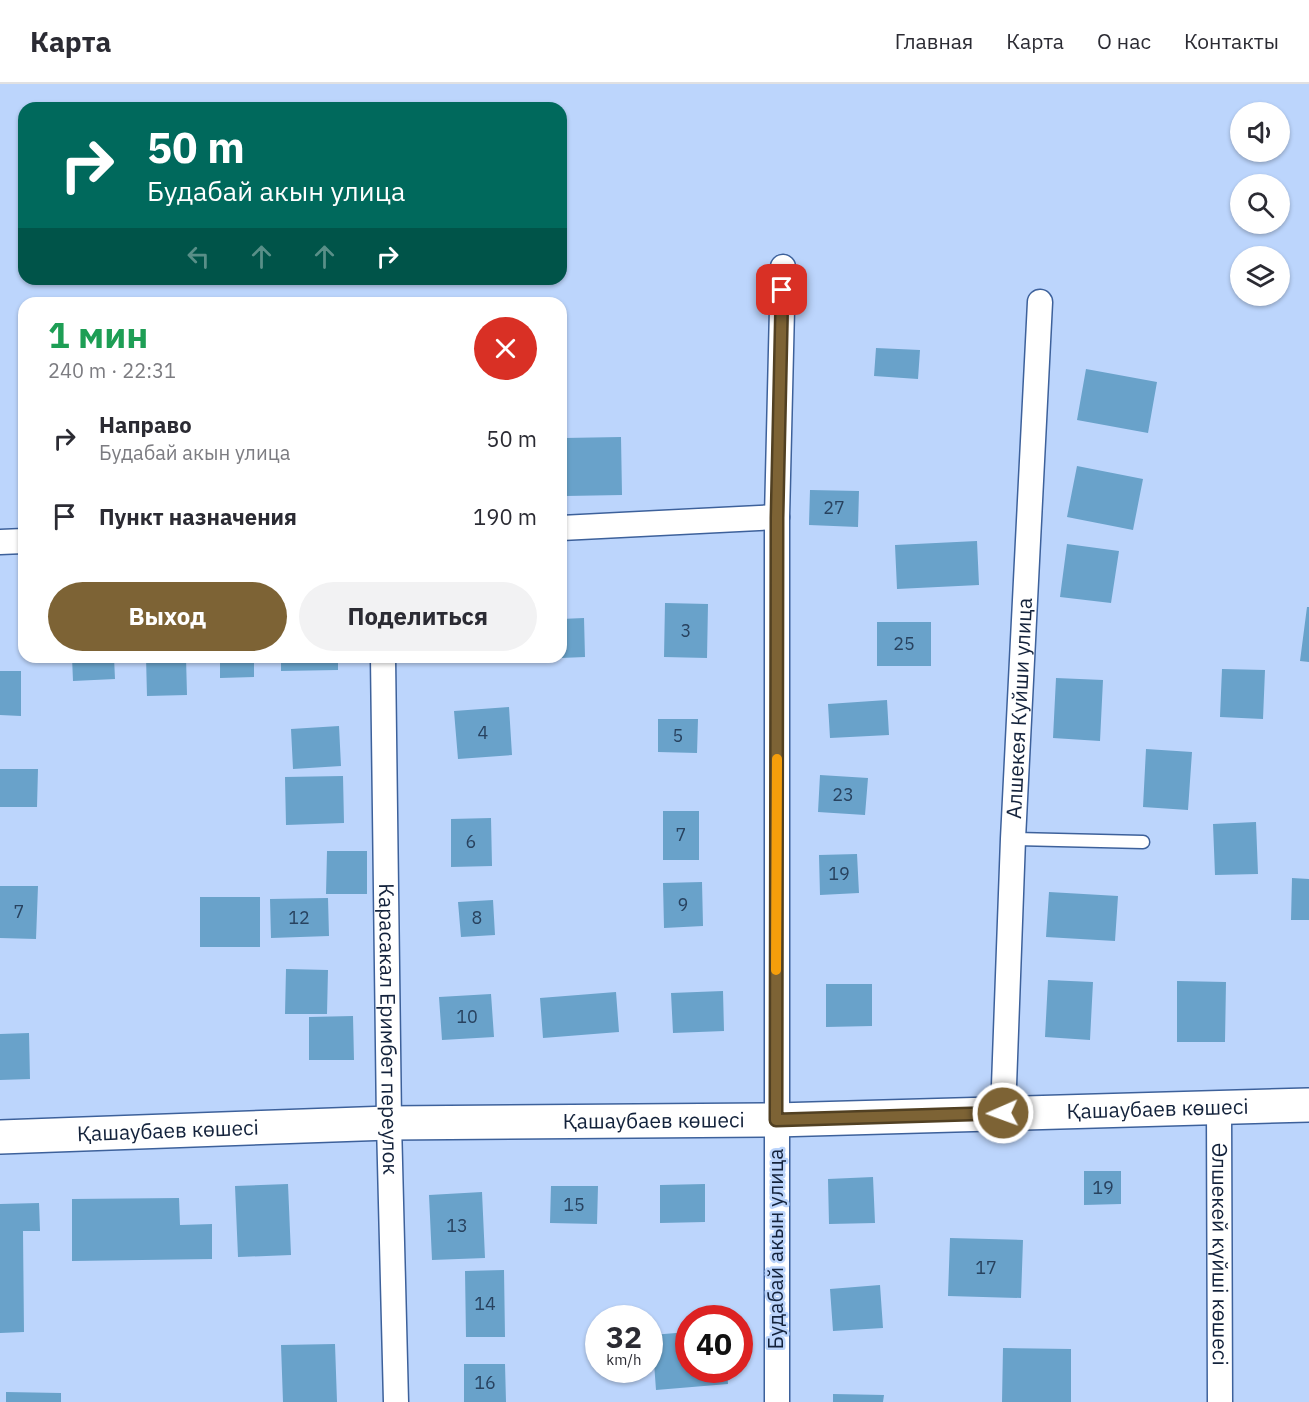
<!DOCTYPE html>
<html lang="ru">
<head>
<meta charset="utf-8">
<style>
	body { margin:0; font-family:"IBM Plex Sans",sans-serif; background:#f2f2f3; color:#2b2b33; height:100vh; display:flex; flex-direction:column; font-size:22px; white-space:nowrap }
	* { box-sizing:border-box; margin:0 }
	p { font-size:20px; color:#7c7c81 }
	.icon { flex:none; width:33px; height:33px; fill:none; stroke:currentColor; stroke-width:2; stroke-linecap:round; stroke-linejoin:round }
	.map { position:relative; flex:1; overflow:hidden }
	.drawer { position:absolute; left:18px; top:213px; width:549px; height:366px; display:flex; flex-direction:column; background:#fff; border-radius:18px; box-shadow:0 2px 4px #0004 }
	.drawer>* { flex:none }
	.top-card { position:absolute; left:18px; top:18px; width:549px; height:183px; border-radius:18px; box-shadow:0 2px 4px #0004; background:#00695c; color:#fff; overflow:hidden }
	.fabs { position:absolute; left:1230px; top:18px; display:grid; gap:12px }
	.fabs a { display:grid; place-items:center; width:60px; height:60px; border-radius:50%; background:#fff; box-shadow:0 2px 4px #0004; font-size:30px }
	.speed { position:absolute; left:585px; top:1221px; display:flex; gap:12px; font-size:30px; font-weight:700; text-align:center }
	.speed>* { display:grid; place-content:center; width:78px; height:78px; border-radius:50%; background:#fff; box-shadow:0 2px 4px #0004; line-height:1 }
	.speed small { font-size:15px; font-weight:400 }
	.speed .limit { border:9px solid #d22; background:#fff; color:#111 }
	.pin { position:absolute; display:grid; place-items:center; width:51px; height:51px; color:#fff; margin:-26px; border-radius:12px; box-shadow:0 3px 9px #0006 }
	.me { position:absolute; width:66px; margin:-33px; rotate:268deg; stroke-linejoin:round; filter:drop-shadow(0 0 4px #0008) }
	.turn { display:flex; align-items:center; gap:21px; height:126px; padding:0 30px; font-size:27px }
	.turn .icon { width:78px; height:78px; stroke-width:2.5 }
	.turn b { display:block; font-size:42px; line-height:51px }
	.lanes { display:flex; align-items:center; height:57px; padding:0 30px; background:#0003; justify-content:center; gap:30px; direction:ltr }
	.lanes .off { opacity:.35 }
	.round { display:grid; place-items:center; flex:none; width:63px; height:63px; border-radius:32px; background:#f2f2f3 }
	.head { display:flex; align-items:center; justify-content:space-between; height:102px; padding:0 30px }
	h1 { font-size:36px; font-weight:700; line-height:45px; color:#1e9e55 }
	.button { display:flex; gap:12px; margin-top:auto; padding:12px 30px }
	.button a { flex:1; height:69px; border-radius:36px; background:#7d6335; color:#fff; font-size:24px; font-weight:700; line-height:69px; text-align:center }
	.button a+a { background:#f2f2f3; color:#2b2b33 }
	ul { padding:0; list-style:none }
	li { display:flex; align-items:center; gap:18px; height:78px; padding:0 30px }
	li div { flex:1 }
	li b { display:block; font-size:22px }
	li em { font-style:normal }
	header { display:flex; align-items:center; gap:36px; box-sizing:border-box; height:84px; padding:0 30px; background:#fff; border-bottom:2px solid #e1e1e2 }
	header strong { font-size:28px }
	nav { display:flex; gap:33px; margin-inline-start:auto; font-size:21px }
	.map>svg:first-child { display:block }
	.building { fill:#69a2ca }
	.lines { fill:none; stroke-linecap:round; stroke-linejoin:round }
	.lane-casing { stroke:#3d619b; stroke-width:15 }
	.street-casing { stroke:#3d619b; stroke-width:27 }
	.secondary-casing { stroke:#3d619b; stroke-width:36 }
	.lane { stroke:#fff; stroke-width:12 }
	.street { stroke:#fff; stroke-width:24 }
	.secondary { stroke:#fff; stroke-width:33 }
	.route-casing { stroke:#514022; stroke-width:15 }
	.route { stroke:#7d6335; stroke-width:10 }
	.slow { stroke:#f59e0b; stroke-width:10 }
	.labels { text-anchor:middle; stroke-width:5; stroke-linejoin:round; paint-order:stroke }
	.number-label { font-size:18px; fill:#28425f }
	.street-label { font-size:21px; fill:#13223b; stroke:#bcd5fc }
</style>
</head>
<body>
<header>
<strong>Карта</strong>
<nav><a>Главная</a><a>Карта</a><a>О нас</a><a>Контакты</a></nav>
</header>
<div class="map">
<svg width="1309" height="1318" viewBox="0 0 1309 1318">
	<rect width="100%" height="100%" fill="#bcd5fc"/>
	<path class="building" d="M 876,264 L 920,266 L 918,295 L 874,292 Z
		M 1086,285 L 1157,298 L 1148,349 L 1077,336 Z
		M 621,353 L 622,411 L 566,412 L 564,354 Z
		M 1077,382 L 1143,395 L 1133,446 L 1067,433 Z
		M 810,406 L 859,407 L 858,443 L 809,441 Z
		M 977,457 L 979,501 L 897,505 L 895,461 Z
		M 1067,460 L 1119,467 L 1111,519 L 1060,513 Z
		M 665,519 L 708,520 L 707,574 L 664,573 Z
		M 1307,523 L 1309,523 L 1309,578 L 1300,577 Z
		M 584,534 L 585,573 L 561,574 L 561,535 Z
		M 877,538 L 931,538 L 931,582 L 877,582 Z
		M 72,573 L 114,573 L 115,595 L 73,597 Z
		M 146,573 L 186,573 L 187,611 L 147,612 Z
		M 220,573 L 254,573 L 254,593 L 220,594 Z
		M 281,573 L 338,573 L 338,586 L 281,587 Z
		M 426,573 L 483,573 L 483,577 L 426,575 Z
		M 1222,585 L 1265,586 L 1263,635 L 1220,633 Z
		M 0,587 L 21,587 L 21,632 L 0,631 Z
		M 1056,594 L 1103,596 L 1100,657 L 1053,654 Z
		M 887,616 L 889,651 L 830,654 L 828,620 Z
		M 509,623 L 512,671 L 458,675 L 454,627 Z
		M 658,635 L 698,635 L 697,669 L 658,668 Z
		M 339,642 L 341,682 L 293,685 L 291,645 Z
		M 1146,665 L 1192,668 L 1188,726 L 1143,723 Z
		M 0,685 L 38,685 L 37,723 L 0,723 Z
		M 820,691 L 868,694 L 865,731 L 818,728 Z
		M 343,692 L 344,739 L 286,741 L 285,693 Z
		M 663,727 L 699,727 L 699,776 L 663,776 Z
		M 491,734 L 492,782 L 451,783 L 451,735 Z
		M 1256,738 L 1258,790 L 1215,791 L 1213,740 Z
		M 327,767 L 367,767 L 367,810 L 326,810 Z
		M 857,770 L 859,809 L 820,811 L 819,771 Z
		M 1292,794 L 1309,795 L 1309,836 L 1291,836 Z
		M 702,798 L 703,842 L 664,844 L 663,799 Z
		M 0,802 L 38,802 L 36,855 L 0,854 Z
		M 1049,808 L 1118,812 L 1115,857 L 1046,853 Z
		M 200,813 L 260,813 L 260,863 L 200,863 Z
		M 328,814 L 329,852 L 271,854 L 270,815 Z
		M 493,816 L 495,851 L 461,853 L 458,818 Z
		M 286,885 L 328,886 L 327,930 L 285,930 Z
		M 1048,896 L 1093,898 L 1090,956 L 1045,953 Z
		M 1177,897 L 1226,898 L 1225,958 L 1177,958 Z
		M 826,900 L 872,900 L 872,942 L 826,943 Z
		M 723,907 L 724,947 L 673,949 L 671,909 Z
		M 616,908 L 619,948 L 543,954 L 540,914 Z
		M 491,910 L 494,953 L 442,956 L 439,913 Z
		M 353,932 L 354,976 L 309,976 L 309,933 Z
		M 29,949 L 30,995 L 0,996 L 0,950 Z
		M 1084,1087 L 1121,1087 L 1121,1120 L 1084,1121 Z
		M 873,1093 L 875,1139 L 829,1140 L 828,1095 Z
		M 288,1100 L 291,1171 L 238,1173 L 235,1102 Z
		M 705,1100 L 705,1138 L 660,1139 L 660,1101 Z
		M 551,1102 L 598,1102 L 597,1140 L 550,1139 Z
		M 482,1108 L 485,1174 L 432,1176 L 429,1111 Z
		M 179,1114 L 180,1141 L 212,1140 L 212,1175 L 72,1177 L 72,1115 Z
		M 39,1119 L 40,1147 L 23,1147 L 24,1248 L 0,1249 L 0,1120 Z
		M 950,1154 L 1023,1156 L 1021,1214 L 948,1212 Z
		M 504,1186 L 505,1253 L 466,1253 L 465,1187 Z
		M 880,1201 L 883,1244 L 833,1247 L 830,1205 Z
		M 688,1248 L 688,1286 L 727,1286 L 728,1300 L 656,1306 L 652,1251 Z
		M 335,1260 L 337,1318 L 283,1318 L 281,1261 Z
		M 1003,1264 L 1071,1265 L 1071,1318 L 1002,1318 Z
		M 464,1280 L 505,1280 L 506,1318 L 464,1318 Z
		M 6,1308 L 61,1309 L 61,1318 L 6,1318 Z
		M 833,1310 L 884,1311 L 883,1318 L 833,1318 Z"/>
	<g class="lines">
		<g class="lane-casing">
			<path id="lane" d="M 1013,755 L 1143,758"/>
		</g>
		<g class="street-casing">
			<g id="street">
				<path d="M 561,444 L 777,433"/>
				<path d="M 0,458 L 24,457"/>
				<path id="s1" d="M 383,573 L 389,1039 L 396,1318"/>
				<path id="s2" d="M 1219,1023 L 1220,1318"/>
				<path id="s3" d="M 1003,1029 L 1013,755 L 1040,218"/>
				<path d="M 777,1318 L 777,433 L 783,183"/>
			</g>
		</g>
		<g class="secondary-casing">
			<g id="secondary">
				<path id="s4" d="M 0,1053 L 389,1039 L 776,1036 L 1309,1021"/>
			</g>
		</g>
		<use href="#lane" class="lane"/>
		<use href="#street" class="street"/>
		<use href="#secondary" class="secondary"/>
	</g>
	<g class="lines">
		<g class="route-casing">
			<path id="route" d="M 782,206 L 777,434 L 776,1036 L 1003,1029"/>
		</g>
		<use href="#route" class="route"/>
		<path class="slow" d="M 776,886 L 777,675"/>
	</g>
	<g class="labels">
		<g class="number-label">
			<text x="834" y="430">27</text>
			<text x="686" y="553">3</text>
			<text x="904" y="566">25</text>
			<text x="483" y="655">4</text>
			<text x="678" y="658">5</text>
			<text x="843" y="717">23</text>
			<text x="681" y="757">7</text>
			<text x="471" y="764">6</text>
			<text x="839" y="796">19</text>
			<text x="683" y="827">9</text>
			<text x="19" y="834">7</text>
			<text x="299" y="840">12</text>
			<text x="477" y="840">8</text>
			<text x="467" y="939">10</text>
			<text x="1103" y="1110">19</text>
			<text x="574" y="1127">15</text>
			<text x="457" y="1148">13</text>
			<text x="986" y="1190">17</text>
			<text x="485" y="1226">14</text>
			<text x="485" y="1305">16</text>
		</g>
		<g class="street-label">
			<text dy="7" stroke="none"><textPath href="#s3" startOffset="405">Алшекея Куйши улица</textPath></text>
			<text dy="7" stroke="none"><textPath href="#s1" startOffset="372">Карасакал Еримбет переулок</textPath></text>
			<text dy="7" stroke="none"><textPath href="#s4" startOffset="1158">Қашаубаев көшесі</textPath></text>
			<text dy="7" stroke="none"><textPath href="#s4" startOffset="654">Қашаубаев көшесі</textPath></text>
			<text dy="7" stroke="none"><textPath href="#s4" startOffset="168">Қашаубаев көшесі</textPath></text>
			<text transform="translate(776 1165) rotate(-90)" y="7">Будабай акын улица</text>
			<text dy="7" stroke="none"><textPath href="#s2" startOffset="147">Әлшекей күйші көшесі</textPath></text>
		</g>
	</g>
</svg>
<div class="fabs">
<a><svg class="icon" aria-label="sound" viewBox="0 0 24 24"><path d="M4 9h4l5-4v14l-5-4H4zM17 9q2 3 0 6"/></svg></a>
<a><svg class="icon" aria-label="search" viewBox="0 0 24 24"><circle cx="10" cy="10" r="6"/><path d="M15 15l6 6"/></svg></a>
<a><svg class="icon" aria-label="layers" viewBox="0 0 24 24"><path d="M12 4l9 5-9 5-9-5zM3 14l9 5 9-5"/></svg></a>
</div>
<div class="speed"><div>32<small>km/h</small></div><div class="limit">40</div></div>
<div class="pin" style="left:782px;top:206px;background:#d93025"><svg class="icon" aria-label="arrive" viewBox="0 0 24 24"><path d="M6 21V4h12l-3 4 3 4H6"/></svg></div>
<svg class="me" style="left:1003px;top:1029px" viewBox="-20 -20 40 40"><circle r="17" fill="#7d6335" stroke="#fff" stroke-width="3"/><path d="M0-11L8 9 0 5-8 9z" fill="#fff"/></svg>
<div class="top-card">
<div class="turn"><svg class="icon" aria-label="right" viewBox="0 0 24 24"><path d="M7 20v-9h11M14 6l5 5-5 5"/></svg><div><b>50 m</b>Будабай акын улица</div></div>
<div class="lanes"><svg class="icon off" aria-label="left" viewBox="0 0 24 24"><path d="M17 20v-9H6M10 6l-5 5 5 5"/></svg><svg class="icon off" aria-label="ahead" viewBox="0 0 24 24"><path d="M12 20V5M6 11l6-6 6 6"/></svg><svg class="icon off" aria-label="ahead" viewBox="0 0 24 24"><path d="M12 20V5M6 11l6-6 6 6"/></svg><svg class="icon" aria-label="right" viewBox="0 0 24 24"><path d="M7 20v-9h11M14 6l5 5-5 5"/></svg></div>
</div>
<section class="drawer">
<div class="head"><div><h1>1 мин</h1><p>240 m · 22:31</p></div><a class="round" style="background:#d93025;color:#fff"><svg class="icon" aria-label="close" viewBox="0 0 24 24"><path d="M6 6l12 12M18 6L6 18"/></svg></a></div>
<ul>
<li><svg class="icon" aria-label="right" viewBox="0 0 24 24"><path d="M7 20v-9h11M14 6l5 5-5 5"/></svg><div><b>Направо</b><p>Будабай акын улица</p></div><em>50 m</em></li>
<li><svg class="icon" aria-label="arrive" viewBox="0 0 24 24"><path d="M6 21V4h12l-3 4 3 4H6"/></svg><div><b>Пункт назначения</b></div><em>190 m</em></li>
</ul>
<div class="button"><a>Выход</a><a>Поделиться</a></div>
</section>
</div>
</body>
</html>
